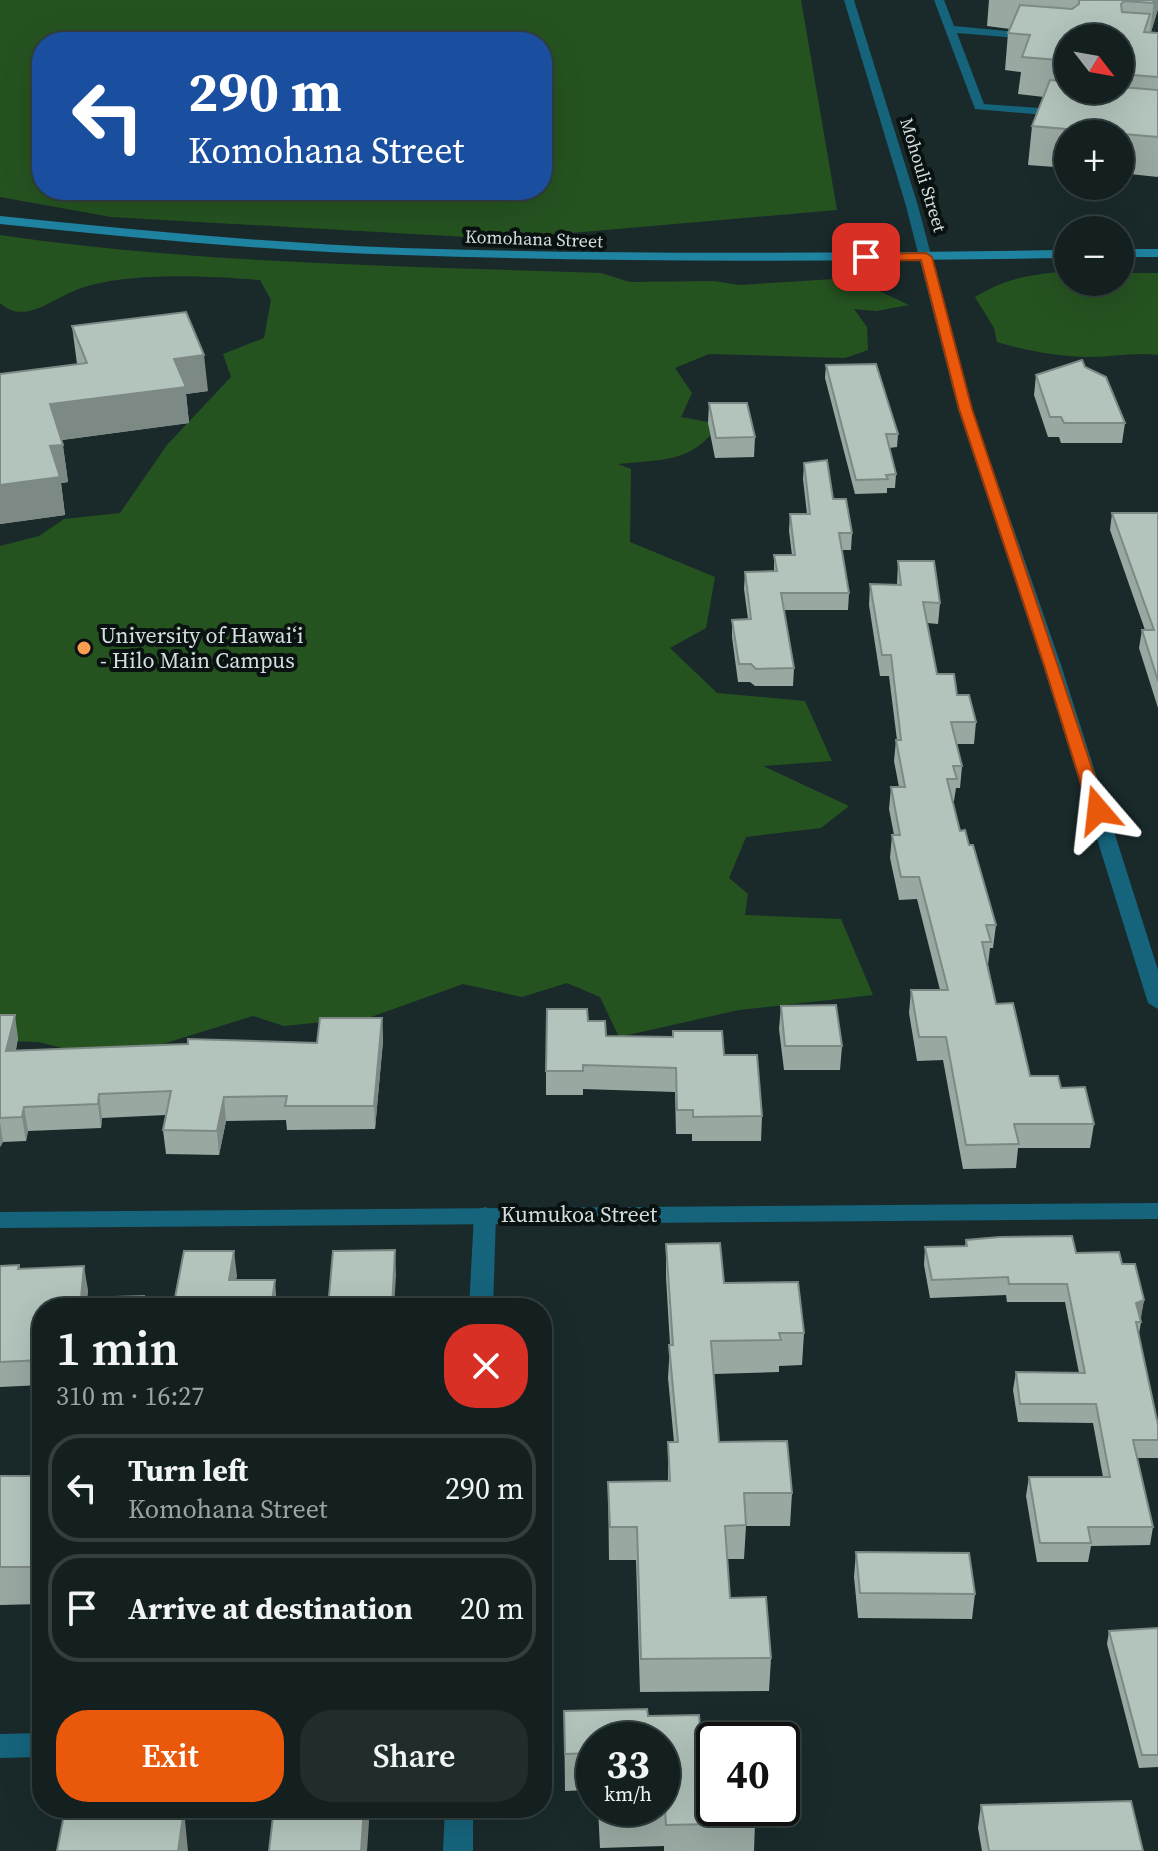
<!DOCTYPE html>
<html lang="en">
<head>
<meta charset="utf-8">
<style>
	body { margin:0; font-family:"Source Serif 4",serif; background:#212d2d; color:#f1f3f6; height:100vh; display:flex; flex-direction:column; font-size:30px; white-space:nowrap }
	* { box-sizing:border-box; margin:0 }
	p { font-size:26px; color:#9da3a5 }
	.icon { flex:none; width:44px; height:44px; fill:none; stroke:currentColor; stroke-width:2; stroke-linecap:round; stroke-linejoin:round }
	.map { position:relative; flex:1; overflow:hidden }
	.details { position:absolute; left:32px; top:1298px; width:520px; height:520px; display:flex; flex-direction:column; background:#142020; border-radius:32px; box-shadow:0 8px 32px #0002,0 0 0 2px #333e3e }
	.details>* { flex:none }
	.top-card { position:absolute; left:32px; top:32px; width:520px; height:168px; border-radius:32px; box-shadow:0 8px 32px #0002,0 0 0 2px #333e3e; background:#1a4fa0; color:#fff; overflow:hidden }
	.needle { width:52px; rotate:121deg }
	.controls { position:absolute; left:1054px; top:24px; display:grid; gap:16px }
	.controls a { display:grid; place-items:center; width:80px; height:80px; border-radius:50%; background:#142020; box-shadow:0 8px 32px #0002,0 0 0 2px #333e3e; font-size:40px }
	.speed { position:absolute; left:576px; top:1722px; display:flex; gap:16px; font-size:40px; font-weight:700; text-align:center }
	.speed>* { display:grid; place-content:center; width:104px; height:104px; border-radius:50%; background:#142020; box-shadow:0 8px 32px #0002,0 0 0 2px #333e3e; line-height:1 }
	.speed small { font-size:20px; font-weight:400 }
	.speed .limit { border:4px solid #111; border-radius:12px; background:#fff; color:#111 }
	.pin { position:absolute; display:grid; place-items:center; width:68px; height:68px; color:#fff; margin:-34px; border-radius:16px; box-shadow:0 4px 12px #0006 }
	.me { position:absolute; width:88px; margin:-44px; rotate:343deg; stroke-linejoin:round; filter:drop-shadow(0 0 6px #0008) }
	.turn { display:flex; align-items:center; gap:28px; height:168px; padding:0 24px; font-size:36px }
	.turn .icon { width:104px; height:104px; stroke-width:2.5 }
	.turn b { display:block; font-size:56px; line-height:68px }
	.round { display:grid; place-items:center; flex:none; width:84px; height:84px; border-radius:32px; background:#212d2d }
	.headline { display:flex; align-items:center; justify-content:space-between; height:136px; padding:0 24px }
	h1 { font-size:48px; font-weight:600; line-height:60px }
	.primary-button { display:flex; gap:16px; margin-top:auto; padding:16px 24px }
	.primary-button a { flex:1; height:92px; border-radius:32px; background:#ea580c; color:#fff; font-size:32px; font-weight:600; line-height:92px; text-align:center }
	.primary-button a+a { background:#212d2d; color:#f1f3f6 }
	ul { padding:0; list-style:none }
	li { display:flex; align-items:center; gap:24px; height:108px; margin:0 16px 12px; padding:0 8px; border:4px solid #333e3e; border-radius:32px }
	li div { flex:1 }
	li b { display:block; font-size:30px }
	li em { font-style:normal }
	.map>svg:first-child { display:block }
	.green { fill:#255320; fill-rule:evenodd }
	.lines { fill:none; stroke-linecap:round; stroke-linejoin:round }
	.minor { fill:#15647c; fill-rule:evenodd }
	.tertiary { fill:#15647c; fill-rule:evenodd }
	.secondary { fill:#1f83a2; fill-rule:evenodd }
	.wall { fill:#99a9a2; fill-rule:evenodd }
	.shaded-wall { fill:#7d8984 }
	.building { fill:#b2c4bc; stroke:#7d8984; stroke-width:2 }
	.route { fill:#ea580c; stroke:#983908; stroke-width:2 }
	.poi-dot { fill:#fb9e50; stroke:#0a1111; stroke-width:3 }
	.labels { text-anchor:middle; stroke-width:8; stroke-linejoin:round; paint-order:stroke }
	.far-street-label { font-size:18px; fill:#d4dede; stroke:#0a1111 }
	.poi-label { font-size:22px; fill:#d4dede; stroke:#0a1111; text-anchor:start }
	.street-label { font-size:22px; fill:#d4dede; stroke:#0a1111 }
</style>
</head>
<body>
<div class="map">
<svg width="1158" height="1851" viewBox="0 0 1158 1851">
	<rect width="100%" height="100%" fill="#1a2a2b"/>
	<path class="green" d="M 0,0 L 801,0 L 837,210 L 502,239 L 111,217 L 0,197 ZM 42,42 L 542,42 L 542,190 L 42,190 Z
		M 0,235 C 199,264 401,266 601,273 L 630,282 L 714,281 L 739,285 L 834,279 L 879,291 L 909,305 L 876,311 L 854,309 L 867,327 L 868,350 L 845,358 L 709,354 L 675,368 L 692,393 L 681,417 L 719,424 C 692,464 661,459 618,464 L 631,469 L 630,542 L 715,577 L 706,628 L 670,648 L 717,693 L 805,701 L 832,761 L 763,766 L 849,806 L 821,828 L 746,837 L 729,878 L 748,894 L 745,915 L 841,919 L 873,995 L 739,1010 L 619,1037 L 600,997 L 567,983 L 522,997 L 463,984 L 371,1017 L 284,1026 L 253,1016 L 111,1060 L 38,1042 L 0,1041 L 0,546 L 39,536 L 64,519 L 120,513 L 167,445 L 231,377 L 223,354 L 264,338 L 271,300 L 260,280 C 207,276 122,271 74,291 C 51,300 23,325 0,303 Z
		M 1068,271 L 1068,282 L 1120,282 L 1120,273 L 1158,273 L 1158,355 C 1133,352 1114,357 1089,357 C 1057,356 1027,351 997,342 L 994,328 L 975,297 C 1007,277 1031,275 1068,271 Z"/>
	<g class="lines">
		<path class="minor" d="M 934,0 L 944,0 L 954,26 L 1072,37 L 1068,38 L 1068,42 L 957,33 L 984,104 L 1065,110 L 1069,111 L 1069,117 L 975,109 Z
			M 485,1207 L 493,1210 L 496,1215 L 493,1308 L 469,1308 L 474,1215 L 477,1210 Z
			M 42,1733 L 42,1757 L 0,1758 L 0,1734 Z
			M 445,1808 L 473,1808 L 473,1851 L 443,1851 Z"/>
		<path class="tertiary" d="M 844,0 L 854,0 L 918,206 L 972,409 L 1062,668 L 1158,970 L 1158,1009 L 1148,1003 L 1044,668 L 958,409 L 906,206 Z
			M 1158,1203 L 1158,1219 L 0,1228 L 0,1212 Z"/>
		<path class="secondary" d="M 0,216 C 134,230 269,243 403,248 C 625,255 846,253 1068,250 L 1068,258 C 846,261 625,263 403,255 C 269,251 134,238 0,224 Z
			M 1120,249 L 1158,249 L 1158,257 L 1120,257 Z"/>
	</g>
	<path class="wall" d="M 989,0 L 1158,0 L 1158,9 L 1151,32 L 1158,33 L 1158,177 L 1120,173 L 1120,134 L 1068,134 L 1068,168 L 1028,165 L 1032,126 L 1044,97 L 1018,94 L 1021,72 L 1005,70 L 1008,33 L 1010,29 L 987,26 ZM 1068,38 L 1120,38 L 1120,90 L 1068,90 Z
		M 72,326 L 208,391 L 186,394 L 189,423 L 62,440 L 68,482 L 61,483 L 65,515 L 0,524 L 0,374 L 77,364 Z
		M 826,365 L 898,434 L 897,447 L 889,448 L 896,474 L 895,488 L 887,488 L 887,493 L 855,494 L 825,378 Z
		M 1085,367 L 1125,423 L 1122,443 L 1061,443 L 1059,437 L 1048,437 L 1034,395 L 1036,375 Z
		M 709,403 L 755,437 L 754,457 L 715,458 L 708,423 Z
		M 804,463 L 833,499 L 852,533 L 851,550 L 842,550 L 849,593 L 848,610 L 784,610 L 794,668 L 793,686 L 755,686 L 750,682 L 738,682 L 732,637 L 732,620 L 748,619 L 744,589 L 745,572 L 774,571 L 774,555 L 792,555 L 789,531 L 790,514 L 807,514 L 803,479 Z
		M 1112,513 L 1158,513 L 1158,708 L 1139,648 L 1142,630 L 1145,630 L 1110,530 Z
		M 898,561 L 940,603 L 938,624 L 927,623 L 937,674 L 957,695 L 976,722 L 974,744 L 957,744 L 962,766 L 960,788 L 956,788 L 954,801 L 952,801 L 960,831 L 969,845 L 996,925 L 993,948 L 990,948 L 988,965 L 996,1004 L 1030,1076 L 1061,1088 L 1094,1124 L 1090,1148 L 1018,1148 L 1016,1168 L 963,1169 L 943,1060 L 917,1061 L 909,1013 L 911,990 L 940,990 L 917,899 L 899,900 L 890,858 L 892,835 L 894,835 L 889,809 L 891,787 L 899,787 L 894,761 L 896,740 L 897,740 L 889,676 L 880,676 L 869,605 L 870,584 L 897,585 Z
		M 781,1006 L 842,1046 L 840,1070 L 784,1070 L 779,1029 Z
		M 0,1015 L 18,1038 L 16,1050 L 317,1043 L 382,1018 L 383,1041 L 375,1129 L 287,1130 L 286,1120 L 226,1121 L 219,1155 L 166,1154 L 163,1130 L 166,1115 L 102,1118 L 101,1128 L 28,1131 L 26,1141 L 3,1142 L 0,1147 Z
		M 588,1021 L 606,1036 L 724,1055 L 762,1116 L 761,1141 L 692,1141 L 692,1134 L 676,1134 L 675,1092 L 583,1089 L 583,1095 L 546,1095 L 546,1071 Z
		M 966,1240 L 1076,1253 L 1122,1264 L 1144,1300 L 1140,1319 L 1141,1322 L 1139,1334 L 1158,1425 L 1158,1458 L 1137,1458 L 1153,1527 L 1150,1545 L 1091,1546 L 1088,1562 L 1037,1562 L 1026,1496 L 1029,1477 L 1103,1477 L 1093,1423 L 1018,1422 L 1013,1390 L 1016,1372 L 1079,1373 L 1065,1302 L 1007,1302 L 1006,1295 L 930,1298 L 924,1265 L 925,1247 L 965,1246 Z
		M 666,1244 L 724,1283 L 804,1333 L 802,1365 L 779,1366 L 779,1372 L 714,1374 L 719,1442 L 792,1493 L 790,1526 L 746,1526 L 744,1559 L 727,1559 L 730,1598 L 771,1658 L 769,1691 L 640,1692 L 636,1560 L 609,1560 L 608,1482 L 668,1481 L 668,1442 L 674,1442 L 668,1378 L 670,1345 L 666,1277 Z
		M 19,1265 L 20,1269 L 88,1290 L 87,1298 L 42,1308 L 42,1385 L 0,1387 L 0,1266 Z
		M 0,1476 L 42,1476 L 42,1604 L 0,1605 Z
		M 856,1552 L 975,1594 L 972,1619 L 858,1618 L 854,1577 Z
		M 1158,1628 L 1158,1767 L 1139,1768 L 1107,1644 L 1109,1631 Z
		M 564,1711 L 648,1716 L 703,1760 L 755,1823 L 754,1851 L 664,1851 L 664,1846 L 600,1848 L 598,1808 L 662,1808 L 594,1740 L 594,1790 L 565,1791 Z
		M 981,1805 L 1143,1851 L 982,1851 L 978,1828 Z"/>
	<path class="shaded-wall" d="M 1154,0 L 1158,0 L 1158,9 L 1149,39 Z
		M 204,355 L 208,391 L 186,394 L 189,423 L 54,441 L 50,404 L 174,359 Z
		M 63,445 L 68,482 L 61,483 L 65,515 L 0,524 L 0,485 L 50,446 Z
		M 15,1015 L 18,1038 L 10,1074 L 6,1051 Z
		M 382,1018 L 383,1041 L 375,1129 L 374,1106 Z
		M 99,1094 L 102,1118 L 101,1128 L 98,1104 Z
		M 224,1097 L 226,1121 L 219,1155 L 217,1131 Z
		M 24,1107 L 28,1131 L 26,1141 L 22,1117 Z
		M 0,1121 L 3,1142 L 0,1147 Z
		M 395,1250 L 396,1275 L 394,1308 L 392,1308 Z
		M 234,1251 L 237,1276 L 232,1305 L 229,1280 Z
		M 84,1266 L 88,1290 L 86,1308 L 81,1298 Z
		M 275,1280 L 277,1308 L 271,1308 Z
		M 1144,1300 L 1141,1318 L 1133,1321 L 1136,1303 Z
		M 364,1808 L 368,1808 L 369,1822 L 367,1851 L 361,1851 Z
		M 184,1810 L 188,1851 L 178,1851 Z"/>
	<path class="building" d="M 1079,0 L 1154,0 L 1153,3 L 1124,1 L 1121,4 L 1122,12 L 1150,14 L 1144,32 L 1158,33 L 1158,77 L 1120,74 L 1120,38 L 1068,38 L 1068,70 L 1055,69 L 1058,60 L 1022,57 L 1030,35 L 1008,33 L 1020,5 L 1072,9 L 1079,4 Z
		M 1050,80 L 1068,82 L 1068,90 L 1120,90 L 1120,87 L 1158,90 L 1158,137 L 1032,126 Z
		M 186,312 L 204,355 L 174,359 L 186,387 L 50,404 L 63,445 L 50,446 L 60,477 L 0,485 L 0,374 L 87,363 L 72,326 Z
		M 1082,360 L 1085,367 L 1106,377 L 1125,423 L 1064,423 L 1061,417 L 1050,417 L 1036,375 Z
		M 876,364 L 898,434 L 886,434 L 896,474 L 886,475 L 888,479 L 856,480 L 826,365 Z
		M 709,403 L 747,403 L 755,437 L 716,438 Z
		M 827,460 L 833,499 L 846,499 L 852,533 L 839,533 L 849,593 L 781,593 L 794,668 L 756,669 L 751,664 L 739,664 L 732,620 L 751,619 L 745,572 L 777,571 L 774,555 L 795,555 L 790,514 L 810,514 L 804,463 Z
		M 1112,513 L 1158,513 L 1158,681 L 1142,630 L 1154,630 Z
		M 898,561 L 934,561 L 940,603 L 923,602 L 937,674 L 954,674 L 957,695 L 969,695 L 976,722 L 951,722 L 962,766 L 953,766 L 957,779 L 947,779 L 960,831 L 965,830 L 969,845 L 973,845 L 996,925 L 986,925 L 991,942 L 982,942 L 996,1004 L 1013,1003 L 1030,1076 L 1058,1076 L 1061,1088 L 1085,1087 L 1094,1124 L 1014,1124 L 1019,1144 L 966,1145 L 946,1037 L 919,1037 L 911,990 L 948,990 L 919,877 L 901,877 L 892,835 L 900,835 L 891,787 L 905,787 L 896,740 L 901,740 L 891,655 L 882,655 L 870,584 L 901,585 Z
		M 836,1005 L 842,1046 L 785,1046 L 781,1006 Z
		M 547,1009 L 587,1009 L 588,1021 L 605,1021 L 606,1036 L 673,1037 L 673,1031 L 722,1031 L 724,1055 L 757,1055 L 762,1116 L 693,1117 L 693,1110 L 677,1110 L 676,1068 L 583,1065 L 583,1071 L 546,1071 Z
		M 0,1015 L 15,1015 L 6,1051 L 188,1044 L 188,1039 L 317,1043 L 320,1018 L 382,1018 L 374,1106 L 285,1106 L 287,1096 L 224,1097 L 217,1131 L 163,1130 L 171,1091 L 99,1094 L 98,1104 L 24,1107 L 22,1117 L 0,1118 Z
		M 1072,1236 L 1076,1253 L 1119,1252 L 1122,1264 L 1135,1264 L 1144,1300 L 1136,1303 L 1141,1322 L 1136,1322 L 1158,1425 L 1158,1440 L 1133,1440 L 1153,1527 L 1088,1527 L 1091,1543 L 1040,1543 L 1029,1477 L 1110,1477 L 1096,1404 L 1020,1404 L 1016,1372 L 1085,1373 L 1067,1284 L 1009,1284 L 1008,1277 L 932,1280 L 925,1247 L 967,1246 L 966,1240 L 1000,1237 Z
		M 720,1243 L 724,1283 L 798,1282 L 804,1333 L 779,1333 L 781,1340 L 711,1341 L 719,1442 L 787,1441 L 792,1493 L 744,1493 L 746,1525 L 725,1526 L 730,1598 L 766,1597 L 771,1658 L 641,1659 L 637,1527 L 610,1527 L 608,1482 L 670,1481 L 668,1442 L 678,1442 L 669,1345 L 673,1345 L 666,1244 Z
		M 395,1250 L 392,1308 L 328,1308 L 333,1251 Z
		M 184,1251 L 234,1251 L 229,1280 L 275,1280 L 271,1308 L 173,1308 Z
		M 19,1265 L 18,1269 L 84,1266 L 81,1298 L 144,1296 L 142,1308 L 42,1308 L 42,1360 L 0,1362 L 0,1266 Z
		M 0,1476 L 42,1476 L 42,1567 L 0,1567 Z
		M 856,1552 L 969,1553 L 975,1594 L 860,1593 Z
		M 1158,1628 L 1158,1755 L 1142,1755 L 1109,1631 Z
		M 647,1709 L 648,1716 L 699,1715 L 703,1760 L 714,1760 L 714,1808 L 754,1808 L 755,1823 L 666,1825 L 665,1808 L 600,1810 L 600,1808 L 662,1808 L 662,1740 L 594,1740 L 594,1753 L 565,1754 L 564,1711 Z
		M 1131,1801 L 1143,1851 L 989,1851 L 981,1805 Z
		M 274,1808 L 364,1808 L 361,1851 L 269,1851 Z
		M 65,1810 L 184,1810 L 178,1851 L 57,1851 Z"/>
	<path class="route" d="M 926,253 L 932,257 L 972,409 L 1106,810 L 1104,814 L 1098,815 L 1089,810 L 1045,668 L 959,409 L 921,260 L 866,261 L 860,257 L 866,254 Z"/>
	<circle class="poi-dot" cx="84" cy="648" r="8"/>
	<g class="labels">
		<g class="far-street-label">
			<text transform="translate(923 175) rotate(73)" y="6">Mohouli Street</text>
			<text transform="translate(534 239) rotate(2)" y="6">Komohana Street</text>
		</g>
		<g class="poi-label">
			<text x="100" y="643">University of Hawaiʻi<tspan x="100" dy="25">- Hilo Main Campus</tspan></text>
		</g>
		<g class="street-label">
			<text x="579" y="1222">Kumukoa Street</text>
		</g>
	</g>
</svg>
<div class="controls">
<a><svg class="needle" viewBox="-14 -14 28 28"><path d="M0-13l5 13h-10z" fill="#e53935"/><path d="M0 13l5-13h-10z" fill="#9da3a5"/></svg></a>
<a>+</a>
<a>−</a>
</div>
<div class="speed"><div>33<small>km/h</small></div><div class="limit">40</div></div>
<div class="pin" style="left:866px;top:257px;background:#d93025"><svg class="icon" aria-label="arrive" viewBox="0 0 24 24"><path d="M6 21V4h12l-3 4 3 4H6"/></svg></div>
<svg class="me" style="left:1098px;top:810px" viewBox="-20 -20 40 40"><path d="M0-17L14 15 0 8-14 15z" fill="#ea580c" stroke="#fff" stroke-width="4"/></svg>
<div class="top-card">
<div class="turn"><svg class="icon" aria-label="left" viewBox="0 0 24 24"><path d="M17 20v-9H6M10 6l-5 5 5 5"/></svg><div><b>290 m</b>Komohana Street</div></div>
</div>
<section class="details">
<div class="headline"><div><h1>1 min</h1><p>310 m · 16:27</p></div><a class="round" style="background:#d93025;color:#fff"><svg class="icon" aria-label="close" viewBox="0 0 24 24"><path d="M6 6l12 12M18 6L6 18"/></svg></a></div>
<ul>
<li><svg class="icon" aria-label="left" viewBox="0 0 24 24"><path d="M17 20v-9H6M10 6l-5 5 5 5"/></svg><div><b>Turn left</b><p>Komohana Street</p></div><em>290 m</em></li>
<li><svg class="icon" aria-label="arrive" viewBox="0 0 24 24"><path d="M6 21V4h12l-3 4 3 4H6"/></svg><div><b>Arrive at destination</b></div><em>20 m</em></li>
</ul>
<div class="primary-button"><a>Exit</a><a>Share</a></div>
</section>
</div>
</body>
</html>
